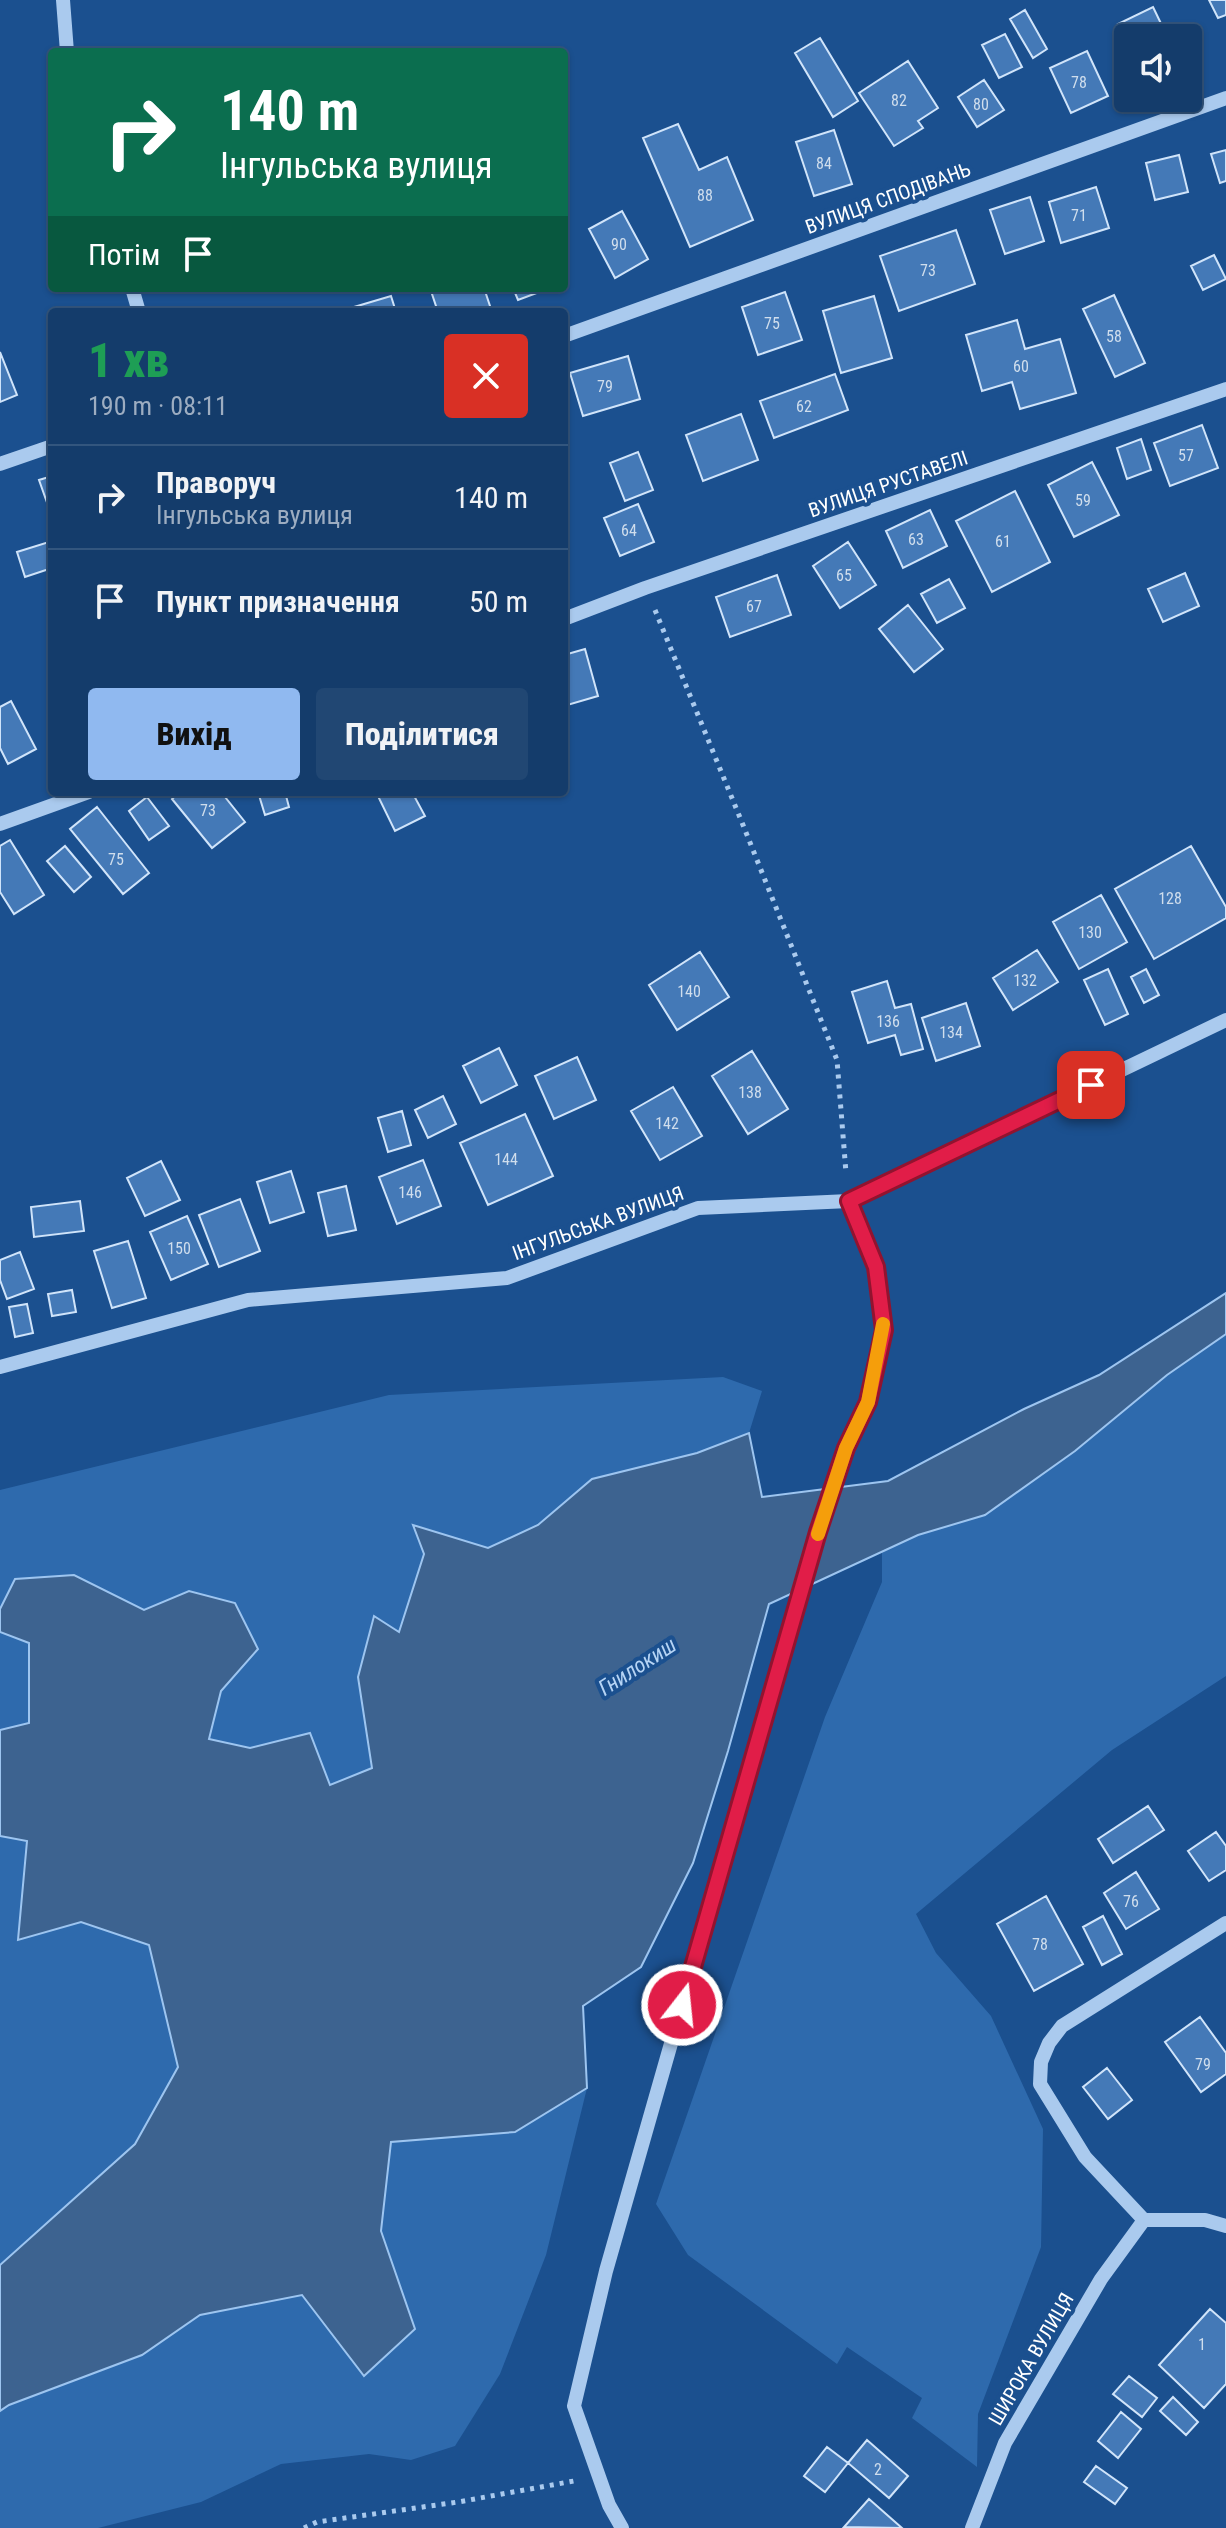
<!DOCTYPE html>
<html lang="uk">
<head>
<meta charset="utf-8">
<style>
	body { margin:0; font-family:"Roboto Condensed",sans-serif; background:#214773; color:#f1f3f6; height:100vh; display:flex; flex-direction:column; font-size:30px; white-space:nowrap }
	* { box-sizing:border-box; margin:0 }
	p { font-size:26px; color:#9dadc1 }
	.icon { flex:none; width:44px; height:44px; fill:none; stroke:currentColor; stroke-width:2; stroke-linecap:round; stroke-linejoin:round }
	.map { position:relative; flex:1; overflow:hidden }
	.side { position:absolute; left:48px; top:308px; width:520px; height:488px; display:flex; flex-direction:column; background:#143c6b; border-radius:8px; box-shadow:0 2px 6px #0004,0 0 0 2px #33567e }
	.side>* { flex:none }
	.banner { position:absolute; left:48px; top:48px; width:520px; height:244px; border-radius:8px; box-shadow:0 2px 6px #0004,0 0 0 2px #33567e; background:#0b6e4f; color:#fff; overflow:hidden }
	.tools { position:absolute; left:1114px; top:24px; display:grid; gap:16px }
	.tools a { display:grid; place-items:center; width:88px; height:88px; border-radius:8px; background:#143c6b; box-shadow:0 2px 6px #0004,0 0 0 2px #33567e; font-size:40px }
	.pin { position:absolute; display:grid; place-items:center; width:68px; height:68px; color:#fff; margin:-34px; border-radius:16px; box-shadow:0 4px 12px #0006 }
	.me { position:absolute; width:88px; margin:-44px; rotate:16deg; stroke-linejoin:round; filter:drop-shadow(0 0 6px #0008) }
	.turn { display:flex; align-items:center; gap:28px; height:168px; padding:0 40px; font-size:36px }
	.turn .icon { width:104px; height:104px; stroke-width:2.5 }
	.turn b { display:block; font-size:56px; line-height:68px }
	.then { display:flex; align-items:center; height:76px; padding:0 40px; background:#0003; gap:16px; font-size:30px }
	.round { display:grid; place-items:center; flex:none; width:84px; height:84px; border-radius:8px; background:#214773 }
	.head { display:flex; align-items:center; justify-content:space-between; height:136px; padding:0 40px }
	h1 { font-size:48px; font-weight:800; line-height:60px; color:#1e9e55 }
	.action { display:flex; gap:16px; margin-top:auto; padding:16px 40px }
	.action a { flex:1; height:92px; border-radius:8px; background:#90b9f0; color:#111; font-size:32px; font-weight:800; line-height:92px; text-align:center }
	.action a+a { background:#214773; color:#f1f3f6 }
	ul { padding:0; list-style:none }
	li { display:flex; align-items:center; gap:24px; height:104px; padding:0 40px; border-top:2px solid #33567e }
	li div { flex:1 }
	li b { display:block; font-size:30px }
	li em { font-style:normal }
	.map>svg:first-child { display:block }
	.green { fill:#2e6aad }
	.water { fill:#3d6390; stroke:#9dc5f0; stroke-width:2 }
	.building { fill:#4479b7; stroke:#d0e4fa; stroke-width:2 }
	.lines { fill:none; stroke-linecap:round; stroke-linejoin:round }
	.path { stroke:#aacaee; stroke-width:5; stroke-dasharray:4 6; stroke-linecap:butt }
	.minor { stroke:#aacaee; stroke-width:14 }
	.route-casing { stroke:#92132f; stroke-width:20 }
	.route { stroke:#e11d48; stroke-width:14 }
	.slow { stroke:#f59e0b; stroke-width:14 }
	.labels { text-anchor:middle; stroke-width:8; stroke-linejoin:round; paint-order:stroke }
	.number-label { font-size:16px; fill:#d0deed }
	.street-label { font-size:20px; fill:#fff; stroke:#1b508f }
	.water-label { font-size:22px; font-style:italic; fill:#b6d4f5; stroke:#1b508f }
</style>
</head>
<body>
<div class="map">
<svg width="1226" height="2528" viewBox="0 0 1226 2528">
	<rect width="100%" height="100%" fill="#1b508f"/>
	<path class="green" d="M 1226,1334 L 1226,1676 L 1112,1750 L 916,1914 L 936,1953 L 991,2016 L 1043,2129 L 1041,2247 L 978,2414 L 977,2467 L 912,2418 L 922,2398 L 847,2347 L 837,2364 L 688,2255 L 656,2204 L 825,1717 L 882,1582 L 882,1551 L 918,1535 L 1075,1451 L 1167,1375 Z
		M 723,1377 L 762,1391 L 749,1433 L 697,1453 L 592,1479 L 538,1525 L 488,1548 L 424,1554 L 399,1633 L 373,1617 L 358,1677 L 372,1769 L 330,1785 L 310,1733 L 250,1748 L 208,1739 L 221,1691 L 258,1649 L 188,1591 L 144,1610 L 74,1575 L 0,1609 L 0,1490 L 389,1395 Z
		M 0,1632 L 29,1643 L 29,1724 L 0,1730 Z
		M 0,1836 L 27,1841 L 18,1939 L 81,1922 L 149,1945 L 178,2067 L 135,2144 L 0,2265 Z
		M 587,2088 L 546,2255 L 500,2374 L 455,2446 L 411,2460 L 369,2454 L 281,2464 L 201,2502 L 98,2528 L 0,2528 L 0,2411 L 9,2405 L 142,2355 L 200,2315 L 302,2295 L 364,2375 L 414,2329 L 381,2231 L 391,2142 L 515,2132 Z"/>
	<path class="water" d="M 1226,1293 L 1226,1334 L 1167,1375 L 1075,1451 L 985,1515 L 918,1535 L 769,1604 L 728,1751 L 693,1863 L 641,1967 L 583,2006 L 587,2088 L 515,2132 L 391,2142 L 381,2231 L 415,2329 L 364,2376 L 302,2295 L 200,2315 L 142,2355 L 9,2405 L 0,2411 L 0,2265 L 135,2144 L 178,2067 L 149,1945 L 81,1922 L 18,1940 L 27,1841 L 0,1836 L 0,1730 L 29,1723 L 29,1643 L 0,1632 L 0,1609 L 15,1579 L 74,1575 L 144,1610 L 189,1591 L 235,1603 L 258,1649 L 221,1691 L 209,1739 L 250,1748 L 310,1733 L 330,1785 L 372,1768 L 358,1677 L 374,1616 L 399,1632 L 424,1554 L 413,1525 L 488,1548 L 538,1525 L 592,1479 L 697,1453 L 749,1433 L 762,1497 L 888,1481 L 1024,1409 L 1099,1375 Z"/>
	<path class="building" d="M 1209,0 L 1226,0 L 1226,15 L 1218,18 Z
		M 1153,7 L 1168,38 L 1128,38 L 1128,45 L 1118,24 Z
		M 1025,10 L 1047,49 L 1033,58 L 1010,19 Z
		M 1005,34 L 1022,67 L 999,78 L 982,45 Z
		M 820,38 L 858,101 L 833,117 L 795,53 Z
		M 1087,51 L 1108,96 L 1071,113 L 1050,68 Z
		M 908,61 L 938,108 L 918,121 L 923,128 L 894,146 L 859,93 Z
		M 984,80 L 1004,110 L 977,127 L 958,97 Z
		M 678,124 L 699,170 L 727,157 L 753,220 L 690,247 L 643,138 Z
		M 834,130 L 852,184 L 814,196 L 796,142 Z
		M 1226,150 L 1226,181 L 1220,183 L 1211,154 Z
		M 1179,155 L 1188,192 L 1155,200 L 1146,163 Z
		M 1096,187 L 1109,228 L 1061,243 L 1049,202 Z
		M 1030,197 L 1044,241 L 1005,254 L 990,210 Z
		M 622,211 L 648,259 L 615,278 L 589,229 Z
		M 956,230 L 975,284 L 899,311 L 880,256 Z
		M 1214,255 L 1226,279 L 1203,290 L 1191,266 Z
		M 430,288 L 484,288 L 492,312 L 438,312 Z
		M 513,288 L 550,288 L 518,300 Z
		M 785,292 L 802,340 L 758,355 L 742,307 Z
		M 1114,295 L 1145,363 L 1115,377 L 1083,309 Z
		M 391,296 L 396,312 L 355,312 L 354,307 Z
		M 874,296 L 892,358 L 841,373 L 823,311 Z
		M 1017,320 L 1025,349 L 1060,339 L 1076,393 L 1020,409 L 1012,382 L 982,391 L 966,335 Z
		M 0,352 L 17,395 L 0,402 Z
		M 628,356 L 640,399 L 583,416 L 570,373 Z
		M 835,374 L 848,410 L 774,438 L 760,401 Z
		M 741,414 L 758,460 L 703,481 L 686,435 Z
		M 1202,425 L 1218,468 L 1170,486 L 1154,443 Z
		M 1141,439 L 1151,470 L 1127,479 L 1117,448 Z
		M 638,452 L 653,490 L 625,501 L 610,463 Z
		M 1092,462 L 1119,515 L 1074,537 L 1048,485 Z
		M 52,476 L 52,511 L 50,511 L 39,480 Z
		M 1015,491 L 1050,562 L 992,592 L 956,521 Z
		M 638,504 L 654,542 L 620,556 L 604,518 Z
		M 930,510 L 947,546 L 903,568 L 886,531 Z
		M 52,541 L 52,568 L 25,577 L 17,552 Z
		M 848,542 L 876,585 L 840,608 L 813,566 Z
		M 1185,573 L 1199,606 L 1163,622 L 1148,589 Z
		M 777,575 L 791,615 L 730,637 L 716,597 Z
		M 949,579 L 965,608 L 937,623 L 921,594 Z
		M 908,605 L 943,649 L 914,672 L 879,629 Z
		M 585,649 L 598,696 L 564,706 L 564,655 Z
		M 11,701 L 36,749 L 8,764 L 0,748 L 0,707 Z
		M 180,792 L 221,792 L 245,822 L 212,848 L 172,799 Z
		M 258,792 L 285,792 L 289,807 L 265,815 Z
		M 376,792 L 412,792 L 425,816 L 395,831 Z
		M 147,797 L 169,826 L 149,840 L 129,811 Z
		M 97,807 L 149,873 L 123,894 L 70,829 Z
		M 10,840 L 44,895 L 14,914 L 0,892 L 0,846 Z
		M 65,846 L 91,877 L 74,892 L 47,861 Z
		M 1191,846 L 1226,907 L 1226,918 L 1154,959 L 1115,889 Z
		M 1101,895 L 1127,942 L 1079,969 L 1053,922 Z
		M 1037,950 L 1058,982 L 1013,1010 L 993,978 Z
		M 700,952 L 729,997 L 677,1030 L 649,985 Z
		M 1108,969 L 1128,1014 L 1105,1025 L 1084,980 Z
		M 1146,969 L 1159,995 L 1144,1003 L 1131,977 Z
		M 887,981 L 895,1008 L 911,1004 L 923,1049 L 901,1055 L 895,1035 L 868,1043 L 852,992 Z
		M 966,1003 L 980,1046 L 936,1061 L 922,1018 Z
		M 499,1048 L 517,1085 L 481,1103 L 463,1066 Z
		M 752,1051 L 788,1109 L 748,1134 L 712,1076 Z
		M 577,1057 L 596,1100 L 554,1119 L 535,1076 Z
		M 673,1087 L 702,1136 L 660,1160 L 631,1111 Z
		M 443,1096 L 456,1124 L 428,1138 L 415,1110 Z
		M 402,1111 L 411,1145 L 388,1152 L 378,1118 Z
		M 525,1114 L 553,1176 L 488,1205 L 460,1143 Z
		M 423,1160 L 441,1206 L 397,1224 L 379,1177 Z
		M 161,1161 L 180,1200 L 145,1216 L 127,1178 Z
		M 291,1171 L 304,1212 L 270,1223 L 257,1182 Z
		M 346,1186 L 356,1230 L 328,1236 L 318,1193 Z
		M 240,1199 L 260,1251 L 219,1267 L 199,1215 Z
		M 80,1201 L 84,1231 L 34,1237 L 31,1207 Z
		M 187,1216 L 208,1264 L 171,1280 L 150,1232 Z
		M 128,1241 L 146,1298 L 112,1308 L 94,1251 Z
		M 20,1252 L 34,1289 L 7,1299 L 0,1280 L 0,1260 Z
		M 72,1290 L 76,1312 L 52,1316 L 48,1294 Z
		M 27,1304 L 33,1333 L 15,1337 L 9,1307 Z
		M 1148,1806 L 1164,1830 L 1113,1863 L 1098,1839 Z
		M 1216,1832 L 1226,1846 L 1226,1870 L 1209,1881 L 1188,1851 Z
		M 1136,1872 L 1159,1909 L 1126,1929 L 1104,1893 Z
		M 1046,1896 L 1083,1964 L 1034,1991 L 997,1924 Z
		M 1103,1916 L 1122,1954 L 1102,1965 L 1083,1927 Z
		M 1200,2017 L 1226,2053 L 1226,2074 L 1201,2092 L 1165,2042 Z
		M 1107,2068 L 1132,2100 L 1108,2119 L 1083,2087 Z
		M 1210,2309 L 1226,2323 L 1226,2384 L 1204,2408 L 1159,2365 Z
		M 1129,2376 L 1157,2398 L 1142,2417 L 1113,2394 Z
		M 1173,2397 L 1198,2422 L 1186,2435 L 1160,2411 Z
		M 1121,2412 L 1141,2429 L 1118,2458 L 1098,2441 Z
		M 867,2440 L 908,2476 L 889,2498 L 848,2463 Z
		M 827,2447 L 848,2463 L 825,2492 L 804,2476 Z
		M 1096,2466 L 1127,2488 L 1115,2504 L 1084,2482 Z
		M 869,2499 L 902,2528 L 844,2527 Z"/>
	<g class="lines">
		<path class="path" d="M 655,610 L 743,825 L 837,1060 L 846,1173
			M 304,2528 L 317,2522 L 458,2502 L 574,2481"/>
		<path class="minor" d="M 63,0 L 67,52
			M 132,288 L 139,312
			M 564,336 L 1226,98
			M 0,464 L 52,446
			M 564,619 L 645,588 L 1226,389
			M 0,824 L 89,792
			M 0,1367 L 248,1300 L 507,1278 L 698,1208 L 849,1201 L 1226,1020
			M 1144,2220 L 1085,2157 L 1040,2084 L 1041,2062 L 1049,2043 L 1062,2026 L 1226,1923
			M 1144,2220 L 1205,2220 L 1226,2226
			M 622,2528 L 609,2505 L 574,2406 L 606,2271 L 792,1620 L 846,1448 L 868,1402 L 884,1330 L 876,1267 L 849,1201
			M 972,2528 L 1005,2443 L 1101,2279 L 1144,2220"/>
	</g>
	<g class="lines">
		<g class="route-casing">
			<path id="route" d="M 682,2005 L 818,1532 L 846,1448 L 868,1402 L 884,1330 L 876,1267 L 849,1201 L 1091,1085"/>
		</g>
		<use href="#route" class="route"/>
		<path class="slow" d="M 818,1534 L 846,1448 L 868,1402 L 883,1324"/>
	</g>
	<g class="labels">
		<g class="number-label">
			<text x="1079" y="88">78</text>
			<text x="899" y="106">82</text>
			<text x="981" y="110">80</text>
			<text x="824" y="169">84</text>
			<text x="705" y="201">88</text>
			<text x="1079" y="221">71</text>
			<text x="619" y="250">90</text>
			<text x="928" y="276">73</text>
			<text x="772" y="329">75</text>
			<text x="1114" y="342">58</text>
			<text x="1021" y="372">60</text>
			<text x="605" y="392">79</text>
			<text x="804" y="412">62</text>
			<text x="1186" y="461">57</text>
			<text x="1083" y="506">59</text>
			<text x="629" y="536">64</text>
			<text x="916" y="545">63</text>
			<text x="1003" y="547">61</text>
			<text x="844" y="581">65</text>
			<text x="754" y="612">67</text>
			<text x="208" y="816">73</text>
			<text x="116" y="865">75</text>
			<text x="1170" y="904">128</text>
			<text x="1090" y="938">130</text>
			<text x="1025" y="986">132</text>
			<text x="689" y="997">140</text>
			<text x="888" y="1027">136</text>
			<text x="951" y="1038">134</text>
			<text x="750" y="1098">138</text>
			<text x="667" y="1129">142</text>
			<text x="506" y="1165">144</text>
			<text x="410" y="1198">146</text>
			<text x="179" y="1254">150</text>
			<text x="1131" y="1907">76</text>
			<text x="1040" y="1950">78</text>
			<text x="1203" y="2070">79</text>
			<text x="1202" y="2350">1</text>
			<text x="878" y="2475">2</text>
		</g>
		<g class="street-label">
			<text transform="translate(888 198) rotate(-20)" y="7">ВУЛИЦЯ СПОДІВАНЬ</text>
			<text transform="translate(888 484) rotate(-19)" y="7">ВУЛИЦЯ РУСТАВЕЛІ</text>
			<text transform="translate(598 1223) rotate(-20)" y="7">ІНГУЛЬСЬКА ВУЛИЦЯ</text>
			<text transform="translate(1031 2359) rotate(-60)" y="7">ШИРОКА ВУЛИЦЯ</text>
		</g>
		<g class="water-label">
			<text transform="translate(637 1666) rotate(-33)" y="8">Гнилокиш</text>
		</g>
	</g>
</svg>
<div class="tools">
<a><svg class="icon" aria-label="sound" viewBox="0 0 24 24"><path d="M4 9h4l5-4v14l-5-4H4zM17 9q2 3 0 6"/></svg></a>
</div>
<div class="pin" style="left:1091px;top:1085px;background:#d93025"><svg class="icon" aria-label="arrive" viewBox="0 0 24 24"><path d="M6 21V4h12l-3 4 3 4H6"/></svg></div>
<svg class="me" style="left:682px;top:2005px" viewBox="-20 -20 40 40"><circle r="17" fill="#e11d48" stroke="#fff" stroke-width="3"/><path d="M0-11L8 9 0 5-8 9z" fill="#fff"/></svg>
<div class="banner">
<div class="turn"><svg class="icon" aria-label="right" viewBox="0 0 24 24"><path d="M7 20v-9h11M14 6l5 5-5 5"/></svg><div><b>140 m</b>Інгульська вулиця</div></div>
<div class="then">Потім<svg class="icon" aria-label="arrive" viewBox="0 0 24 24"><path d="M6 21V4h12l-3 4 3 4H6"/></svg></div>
</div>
<section class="side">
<div class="head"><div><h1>1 хв</h1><p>190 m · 08:11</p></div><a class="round" style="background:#d93025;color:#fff"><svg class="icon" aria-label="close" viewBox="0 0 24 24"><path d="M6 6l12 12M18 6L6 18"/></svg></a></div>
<ul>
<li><svg class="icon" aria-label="right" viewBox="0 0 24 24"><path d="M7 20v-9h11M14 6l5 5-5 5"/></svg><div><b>Праворуч</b><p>Інгульська вулиця</p></div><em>140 m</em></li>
<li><svg class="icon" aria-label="arrive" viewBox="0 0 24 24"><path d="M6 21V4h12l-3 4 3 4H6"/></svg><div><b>Пункт призначення</b></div><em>50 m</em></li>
</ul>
<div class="action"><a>Вихід</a><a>Поділитися</a></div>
</section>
</div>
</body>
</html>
